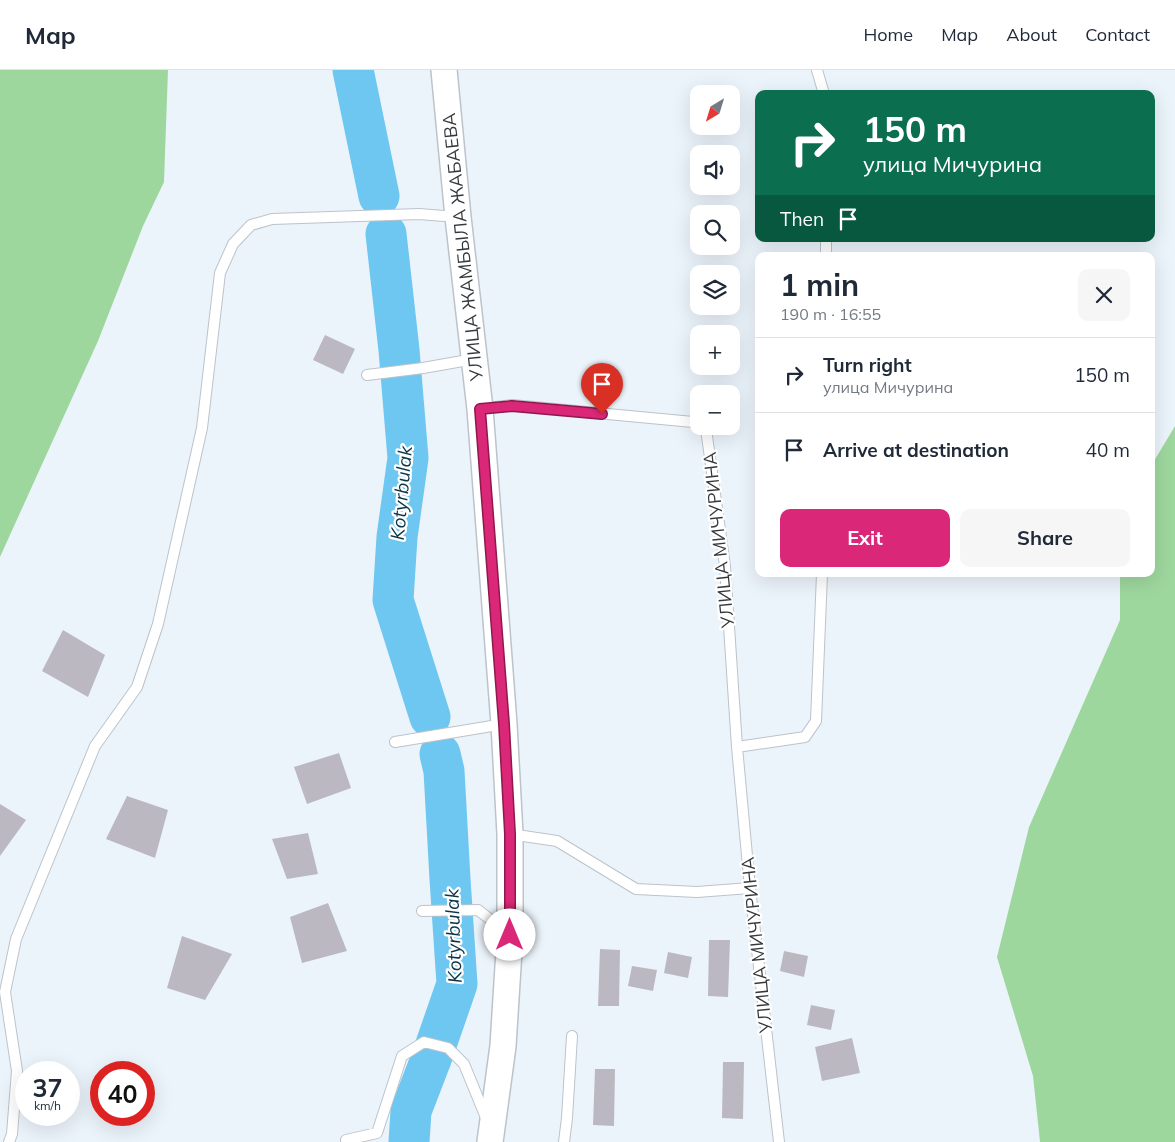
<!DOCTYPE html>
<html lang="en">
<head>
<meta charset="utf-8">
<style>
	body { margin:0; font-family:Mulish,sans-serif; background:#f6f6f7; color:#1f2937; height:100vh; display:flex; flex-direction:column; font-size:19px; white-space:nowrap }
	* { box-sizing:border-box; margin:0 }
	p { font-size:16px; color:#747a83 }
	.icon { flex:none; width:28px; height:28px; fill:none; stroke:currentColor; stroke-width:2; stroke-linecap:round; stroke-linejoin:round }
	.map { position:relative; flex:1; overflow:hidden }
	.details { position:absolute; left:755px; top:182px; width:400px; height:325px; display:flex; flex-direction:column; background:#fff; border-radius:10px; box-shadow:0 5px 20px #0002 }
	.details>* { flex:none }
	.banner { position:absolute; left:755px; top:20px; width:400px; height:152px; border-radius:10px; box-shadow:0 5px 20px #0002; background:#0b6e4f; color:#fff; overflow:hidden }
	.needle { width:32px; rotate:218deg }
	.fabs { position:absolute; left:690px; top:15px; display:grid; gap:10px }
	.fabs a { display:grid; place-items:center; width:50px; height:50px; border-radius:10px; background:#fff; box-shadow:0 5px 20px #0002; font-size:25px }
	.speed { position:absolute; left:15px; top:991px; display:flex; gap:10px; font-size:25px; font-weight:700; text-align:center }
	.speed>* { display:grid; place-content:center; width:65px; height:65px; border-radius:50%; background:#fff; box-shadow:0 5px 20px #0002; line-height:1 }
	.speed small { font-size:12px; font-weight:400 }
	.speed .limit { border:8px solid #d22; background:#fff; color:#111 }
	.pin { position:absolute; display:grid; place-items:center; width:42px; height:42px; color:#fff; margin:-51px -21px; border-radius:50% 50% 50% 0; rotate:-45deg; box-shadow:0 0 5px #0007 }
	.pin .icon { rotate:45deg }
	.me { position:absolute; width:55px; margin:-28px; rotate:0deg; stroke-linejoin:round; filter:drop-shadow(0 0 4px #0008) }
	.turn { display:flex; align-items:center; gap:18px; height:105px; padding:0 25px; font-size:22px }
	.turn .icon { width:65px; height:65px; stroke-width:2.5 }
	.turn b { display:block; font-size:35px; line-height:42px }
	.then { display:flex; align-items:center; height:48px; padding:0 25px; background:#0003; gap:10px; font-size:19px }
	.round { display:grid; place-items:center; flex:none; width:52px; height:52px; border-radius:10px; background:#f6f6f7 }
	.summary { display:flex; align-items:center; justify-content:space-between; height:85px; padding:0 25px }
	h1 { font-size:30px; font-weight:700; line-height:38px }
	.action { display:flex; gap:10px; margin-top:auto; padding:10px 25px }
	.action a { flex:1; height:58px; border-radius:10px; background:#db2777; color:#fff; font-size:20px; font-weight:700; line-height:58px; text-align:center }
	.action a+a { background:#f6f6f7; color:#1f2937 }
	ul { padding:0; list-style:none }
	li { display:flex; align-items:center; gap:15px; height:75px; padding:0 25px; border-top:1px solid #e0e1e3 }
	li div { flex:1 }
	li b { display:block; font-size:19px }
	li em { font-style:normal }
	header { display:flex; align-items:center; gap:30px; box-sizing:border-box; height:70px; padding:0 25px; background:#fff; border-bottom:1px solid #e0e1e3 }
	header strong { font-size:24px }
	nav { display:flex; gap:28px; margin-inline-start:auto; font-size:18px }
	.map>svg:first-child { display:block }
	.green { fill:#9ed79e }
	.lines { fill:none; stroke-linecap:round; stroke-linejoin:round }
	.river { stroke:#6ec7f1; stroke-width:41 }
	.building { fill:#bbb8c1 }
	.service-casing { stroke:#bcc3ca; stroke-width:12 }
	.tertiary-casing { stroke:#bcc3ca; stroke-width:28 }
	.service { stroke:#fff; stroke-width:10 }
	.tertiary { stroke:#fff; stroke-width:25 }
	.route-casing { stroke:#8e194d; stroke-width:12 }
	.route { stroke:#db2777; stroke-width:9 }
	.labels { text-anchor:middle; stroke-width:4.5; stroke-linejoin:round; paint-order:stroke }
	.street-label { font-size:18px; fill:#36393c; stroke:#fff }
	.water-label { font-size:19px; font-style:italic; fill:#0c3547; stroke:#fff }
</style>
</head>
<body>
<header>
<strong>Map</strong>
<nav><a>Home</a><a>Map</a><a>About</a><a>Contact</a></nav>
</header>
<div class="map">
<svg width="1175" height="1072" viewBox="0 0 1175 1072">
	<rect width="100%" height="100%" fill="#ecf4fb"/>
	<path class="green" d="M 0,0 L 168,0 L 164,112 L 143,156 L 98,271 L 0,487 Z
		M 1175,356 L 1175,1072 L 1040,1072 L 1033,1006 L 997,887 L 1029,757 L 1120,550 L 1120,504 L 1151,504 L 1151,396 Z"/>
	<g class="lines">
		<path class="river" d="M 353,0 L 379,126
			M 386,164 L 399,280 L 408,388 L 397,467 L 393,530 L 430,647
			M 409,1072 L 411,1041 L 431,989 L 457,914 L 450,809 L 444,701 L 440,684"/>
	</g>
	<path class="building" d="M 325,265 L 355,279 L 343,304 L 313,290 Z
		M 63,560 L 105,585 L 88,627 L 42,601 Z
		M 339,683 L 351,718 L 307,734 L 294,697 Z
		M 127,726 L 168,740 L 155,788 L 106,769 Z
		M 0,734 L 26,750 L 0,786 Z
		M 308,763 L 318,804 L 287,809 L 272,769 Z
		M 328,833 L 347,881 L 302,893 L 290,847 Z
		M 182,866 L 232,884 L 205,930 L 167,918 Z
		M 709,870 L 730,870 L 728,927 L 708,926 Z
		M 600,879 L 620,880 L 619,936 L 598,936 Z
		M 784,881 L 808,886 L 804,907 L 780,901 Z
		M 668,882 L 692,887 L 688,908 L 664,903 Z
		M 632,896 L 657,900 L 653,921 L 628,916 Z
		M 811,935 L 835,940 L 831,960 L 807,955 Z
		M 852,968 L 860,1003 L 822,1011 L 815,977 Z
		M 723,992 L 744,992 L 743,1049 L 722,1048 Z
		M 595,999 L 615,999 L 614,1056 L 593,1055 Z"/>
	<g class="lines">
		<g class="service-casing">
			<path id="service" d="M 817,0 L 824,24
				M 826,169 L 826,186
				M 367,305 L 423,298 L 474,289
				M 480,339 L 512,335 L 693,352 L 699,355
				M 701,356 L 706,359 L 725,496 L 737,677 L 750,818 L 779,1072
				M 395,672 L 504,654
				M 737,677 L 805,667 L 816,651 L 822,504
				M 510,764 L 557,771 L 636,819 L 697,822 L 750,818
				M 422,841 L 478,840 L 508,863
				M 346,1070 L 377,1063 L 402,986 L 424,972 L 448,978 L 464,994 L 487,1050
				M 9,1072 L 12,1064 L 17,1001 L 5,922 L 16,869 L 95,676 L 137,617 L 158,554 L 202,358 L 220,203 L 233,174 L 251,155 L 272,149 L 419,144 L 457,147
				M 564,1072 L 567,1048 L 572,966"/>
		</g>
		<g class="tertiary-casing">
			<path id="tertiary" d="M 444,0 L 458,147 L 480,339 L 504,654 L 510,764 L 510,865 L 503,976 L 490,1072"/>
		</g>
		<use href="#service" class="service"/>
		<use href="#tertiary" class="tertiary"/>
	</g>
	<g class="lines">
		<g class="route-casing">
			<path id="route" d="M 510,865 L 510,764 L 504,654 L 480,339 L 512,336 L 602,344"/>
		</g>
		<use href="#route" class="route"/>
	</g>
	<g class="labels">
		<g class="street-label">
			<text transform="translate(463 177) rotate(-96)" y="6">УЛИЦА ЖАМБЫЛА ЖАБАЕВА</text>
			<text transform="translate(719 470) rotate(-96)" y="6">УЛИЦА МИЧУРИНА</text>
			<text transform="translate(757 875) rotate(-96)" y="6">УЛИЦА МИЧУРИНА</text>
		</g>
		<g class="water-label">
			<text transform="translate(401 423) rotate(-85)" y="7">Kotyrbulak</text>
			<text transform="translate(453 866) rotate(-92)" y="7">Kotyrbulak</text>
		</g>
	</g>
</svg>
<div class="fabs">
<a><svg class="needle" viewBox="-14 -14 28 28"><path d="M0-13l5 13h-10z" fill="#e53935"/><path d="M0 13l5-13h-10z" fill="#747a83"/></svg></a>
<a><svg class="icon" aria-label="sound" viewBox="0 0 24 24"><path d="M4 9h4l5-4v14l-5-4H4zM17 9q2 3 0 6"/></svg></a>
<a><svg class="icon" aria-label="search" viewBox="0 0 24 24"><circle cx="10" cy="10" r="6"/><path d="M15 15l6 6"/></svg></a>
<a><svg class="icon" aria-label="layers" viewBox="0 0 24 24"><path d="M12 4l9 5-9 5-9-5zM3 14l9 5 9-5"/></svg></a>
<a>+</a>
<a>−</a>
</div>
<div class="speed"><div>37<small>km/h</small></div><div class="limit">40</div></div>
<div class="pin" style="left:602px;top:344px;background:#d93025"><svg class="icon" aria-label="arrive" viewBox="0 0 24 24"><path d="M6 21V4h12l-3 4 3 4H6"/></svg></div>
<svg class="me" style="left:510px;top:865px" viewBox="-20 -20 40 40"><circle r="19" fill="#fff"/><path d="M0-13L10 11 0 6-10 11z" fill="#db2777"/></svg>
<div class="banner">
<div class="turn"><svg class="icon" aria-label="right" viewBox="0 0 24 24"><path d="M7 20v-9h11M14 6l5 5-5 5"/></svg><div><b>150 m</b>улица Мичурина</div></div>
<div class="then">Then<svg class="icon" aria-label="arrive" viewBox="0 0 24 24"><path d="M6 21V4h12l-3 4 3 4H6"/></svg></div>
</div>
<section class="details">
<div class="summary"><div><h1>1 min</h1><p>190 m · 16:55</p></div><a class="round"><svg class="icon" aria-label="close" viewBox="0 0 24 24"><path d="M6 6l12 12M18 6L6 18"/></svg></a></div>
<ul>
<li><svg class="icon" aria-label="right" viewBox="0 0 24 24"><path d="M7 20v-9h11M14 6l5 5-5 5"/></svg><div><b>Turn right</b><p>улица Мичурина</p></div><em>150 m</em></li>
<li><svg class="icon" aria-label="arrive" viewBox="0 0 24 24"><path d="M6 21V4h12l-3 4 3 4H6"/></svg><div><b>Arrive at destination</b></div><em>40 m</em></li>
</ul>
<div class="action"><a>Exit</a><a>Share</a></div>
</section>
</div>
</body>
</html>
